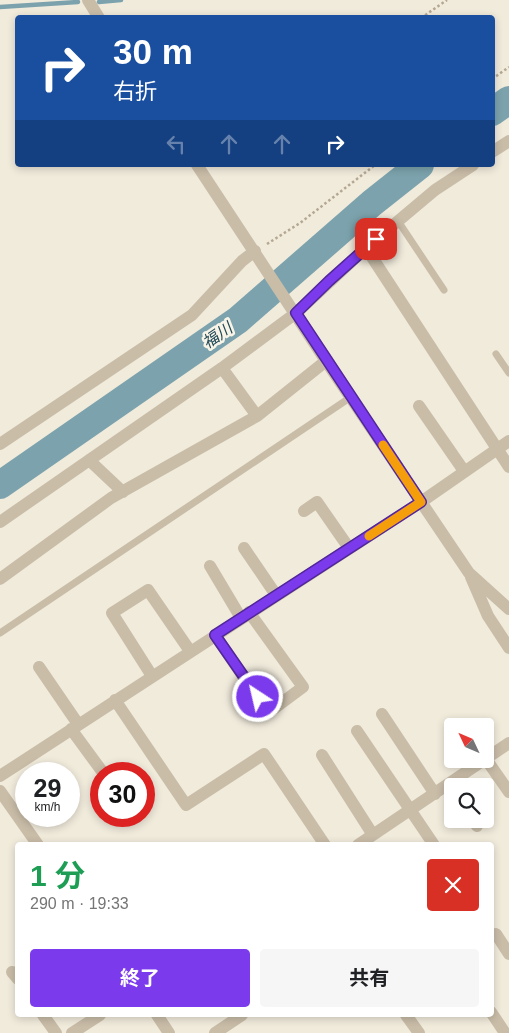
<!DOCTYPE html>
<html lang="ja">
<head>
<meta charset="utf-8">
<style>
	body { margin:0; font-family:Helvetica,"Noto Sans JP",sans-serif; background:#f6f6f6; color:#202124; height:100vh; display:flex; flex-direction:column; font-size:19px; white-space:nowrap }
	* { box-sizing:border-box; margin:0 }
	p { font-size:16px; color:#757577 }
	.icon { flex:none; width:28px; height:28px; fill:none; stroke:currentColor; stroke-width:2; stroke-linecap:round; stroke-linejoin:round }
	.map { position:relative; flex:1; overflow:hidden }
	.drawer { position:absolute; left:15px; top:842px; width:479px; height:175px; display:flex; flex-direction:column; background:#fff; border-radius:5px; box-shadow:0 2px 8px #0003 }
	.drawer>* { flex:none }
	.banner { position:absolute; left:15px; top:15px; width:480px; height:152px; border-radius:5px; box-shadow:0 2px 8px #0003; background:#1a4fa0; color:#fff; overflow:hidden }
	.needle { width:32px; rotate:314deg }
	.buttons { position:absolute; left:444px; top:718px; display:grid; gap:10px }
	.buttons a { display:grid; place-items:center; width:50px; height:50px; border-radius:5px; background:#fff; box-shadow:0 2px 8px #0003; font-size:25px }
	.speed { position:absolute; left:15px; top:762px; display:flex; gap:10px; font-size:25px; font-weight:700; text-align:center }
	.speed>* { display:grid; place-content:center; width:65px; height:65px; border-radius:50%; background:#fff; box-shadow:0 2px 8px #0003; line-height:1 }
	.speed small { font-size:12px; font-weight:400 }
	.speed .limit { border:8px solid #d22; background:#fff; color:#111 }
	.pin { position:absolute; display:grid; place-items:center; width:42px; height:42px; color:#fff; margin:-21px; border-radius:10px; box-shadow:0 2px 8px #0006 }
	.me { position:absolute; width:55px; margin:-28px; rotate:325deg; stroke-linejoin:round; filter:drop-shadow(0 0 4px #0008) }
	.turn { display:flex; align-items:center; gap:18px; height:105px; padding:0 15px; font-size:22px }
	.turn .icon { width:65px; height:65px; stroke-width:2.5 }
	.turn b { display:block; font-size:35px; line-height:42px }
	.lanes { display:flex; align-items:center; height:48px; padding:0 15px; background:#0003; justify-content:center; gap:25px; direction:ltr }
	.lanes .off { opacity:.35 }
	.round { display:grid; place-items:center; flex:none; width:52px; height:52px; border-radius:5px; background:#f6f6f6 }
	.overview { display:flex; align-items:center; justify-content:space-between; height:85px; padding:0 15px }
	h1 { font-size:30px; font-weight:700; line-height:38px; color:#1e9e55 }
	.action { display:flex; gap:10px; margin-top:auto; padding:10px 15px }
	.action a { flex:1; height:58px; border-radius:5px; background:#7c3aed; color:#fff; font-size:20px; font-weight:700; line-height:58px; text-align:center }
	.action a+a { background:#f6f6f6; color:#202124 }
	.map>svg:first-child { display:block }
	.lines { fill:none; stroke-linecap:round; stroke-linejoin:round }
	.stream { stroke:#7ca3ad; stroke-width:4.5 }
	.river { stroke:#7ca3ad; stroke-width:28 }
	.path { stroke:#b5a792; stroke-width:2.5; stroke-dasharray:2.5 2.5; stroke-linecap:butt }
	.service { stroke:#c9bda8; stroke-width:7 }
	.minor { stroke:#c9bda8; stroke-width:12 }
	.tertiary { stroke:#c9bda8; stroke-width:12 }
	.route-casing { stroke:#51269a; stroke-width:12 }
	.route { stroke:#7c3aed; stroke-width:9 }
	.slow { stroke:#f59e0b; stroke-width:9 }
	.labels { text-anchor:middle; stroke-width:5; stroke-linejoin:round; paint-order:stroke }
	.water-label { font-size:16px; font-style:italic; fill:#1f4956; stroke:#f9f4e8 }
</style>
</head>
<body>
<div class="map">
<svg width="509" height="1033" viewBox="0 0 509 1033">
	<rect width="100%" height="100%" fill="#f1ebdc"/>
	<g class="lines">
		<path class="stream" d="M 99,2 L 121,0
			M 0,7 L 78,2"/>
		<path class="river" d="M 492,112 L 509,100
			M 0,485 L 238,320 L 372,203 L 420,165"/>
		<path class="path" d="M 421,18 L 447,0
			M 492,79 L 509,67
			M 267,244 L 300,223 L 375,165"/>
		<path class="service" d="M 398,221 L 444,290
			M 496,354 L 509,373
			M 0,633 L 351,397"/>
		<path class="minor" d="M 492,152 L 509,141
			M 366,248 L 509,467
			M 222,368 L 257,416
			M 419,406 L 464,471
			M 0,444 L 192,315 L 242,261 L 255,251
			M 89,460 L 123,492
			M 304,511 L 317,502 L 349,548
			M 0,522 L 222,368 L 296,313 L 366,248 L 435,190 L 473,165
			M 244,548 L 276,595
			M 210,566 L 241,618
			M 0,579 L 111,498 L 257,416 L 326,361
			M 215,635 L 268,713 L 303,687 L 249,612
			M 39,667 L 78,724
			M 152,676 L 112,613 L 148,590 L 190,651
			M 115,700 L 186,805 L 264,754 L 325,845
			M 382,714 L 435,794
			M 71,729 L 104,774
			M 357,731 L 434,845
			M 322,755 L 373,835
			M 486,759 L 509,792
			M 0,776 L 421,502 L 509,441
			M 0,791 L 38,845
			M 472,819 L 477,826
			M 358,845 L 509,743
			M 496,934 L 509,954
			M 12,972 L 18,979
			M 491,1012 L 505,1033
			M 43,1015 L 56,1033
			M 157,1015 L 169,1033
			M 406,1015 L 419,1033
			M 72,1033 L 100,1015
			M 215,1033 L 242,1015"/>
		<path class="tertiary" d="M 88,0 L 99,18
			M 197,165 L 326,361 L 469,573 L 509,609
			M 471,577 L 488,616 L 509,648"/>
	</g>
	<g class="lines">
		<g class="route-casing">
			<path id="route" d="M 258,697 L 215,635 L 421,502 L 296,313 L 329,281 L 376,239"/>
		</g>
		<use href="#route" class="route"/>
		<path class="slow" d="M 369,536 L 421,502 L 383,445"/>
	</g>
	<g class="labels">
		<g class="water-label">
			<text transform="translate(217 335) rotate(-35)" y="6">福川</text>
		</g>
	</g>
</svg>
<div class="buttons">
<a><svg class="needle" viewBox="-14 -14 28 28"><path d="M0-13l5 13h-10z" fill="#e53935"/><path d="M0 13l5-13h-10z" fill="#757577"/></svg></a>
<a><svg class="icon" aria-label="search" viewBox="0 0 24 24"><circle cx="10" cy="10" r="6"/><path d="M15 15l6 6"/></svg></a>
</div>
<div class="speed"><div>29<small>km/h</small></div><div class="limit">30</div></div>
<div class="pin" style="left:376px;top:239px;background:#d93025"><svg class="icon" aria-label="arrive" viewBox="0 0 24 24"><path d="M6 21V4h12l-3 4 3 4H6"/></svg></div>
<svg class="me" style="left:258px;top:697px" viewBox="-20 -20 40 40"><circle r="17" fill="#7c3aed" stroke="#fff" stroke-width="3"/><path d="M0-11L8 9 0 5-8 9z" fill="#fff"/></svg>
<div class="banner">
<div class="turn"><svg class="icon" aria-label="right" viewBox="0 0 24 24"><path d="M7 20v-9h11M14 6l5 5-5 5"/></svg><div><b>30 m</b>右折</div></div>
<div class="lanes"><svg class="icon off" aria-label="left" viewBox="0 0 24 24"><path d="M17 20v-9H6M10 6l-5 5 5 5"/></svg><svg class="icon off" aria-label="ahead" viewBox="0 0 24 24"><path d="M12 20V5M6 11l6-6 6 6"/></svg><svg class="icon off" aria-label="ahead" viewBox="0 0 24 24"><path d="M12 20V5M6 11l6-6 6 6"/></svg><svg class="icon" aria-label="right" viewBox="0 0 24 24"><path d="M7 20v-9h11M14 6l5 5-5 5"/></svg></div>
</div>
<section class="drawer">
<div class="overview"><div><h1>1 分</h1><p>290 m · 19:33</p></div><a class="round" style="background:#d93025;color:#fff"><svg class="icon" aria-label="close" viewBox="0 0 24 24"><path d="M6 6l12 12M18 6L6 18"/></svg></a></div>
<div class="action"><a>終了</a><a>共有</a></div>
</section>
</div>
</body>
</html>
